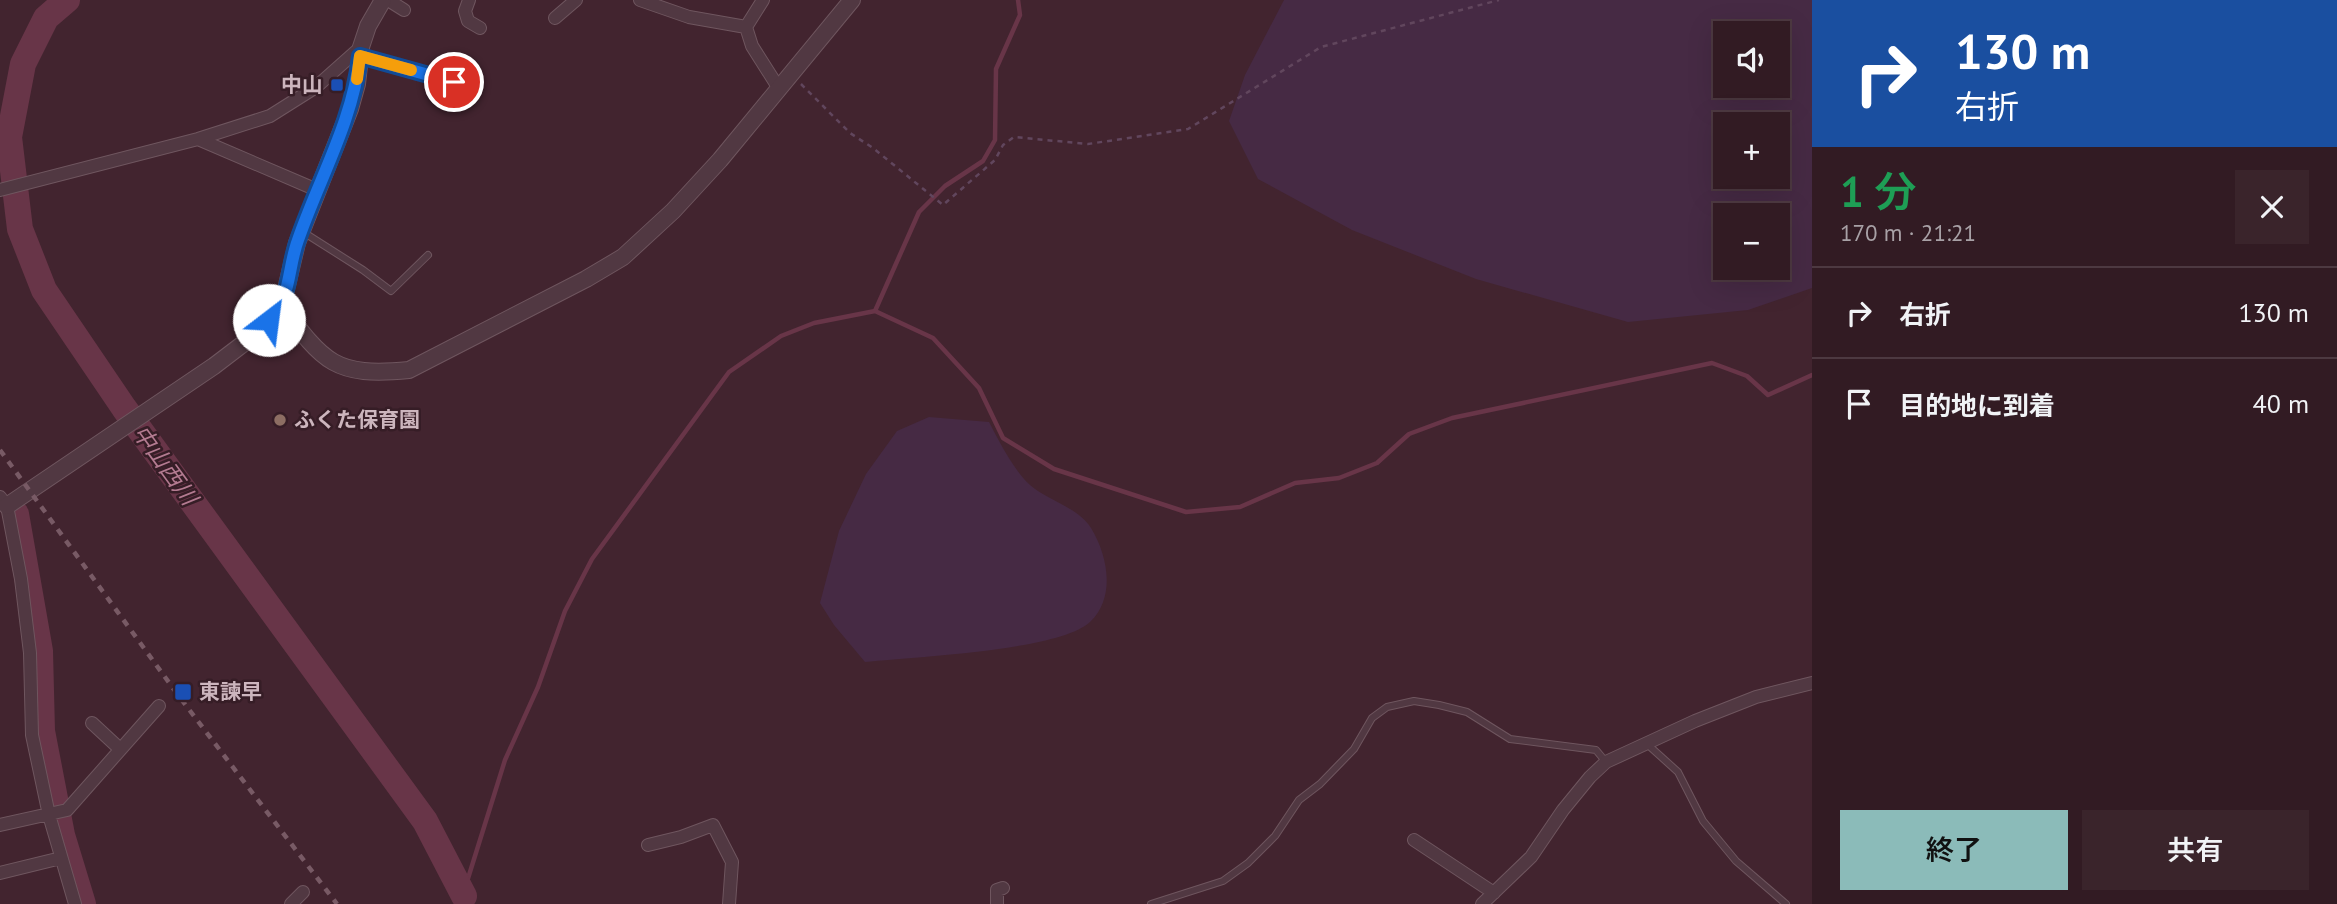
<!DOCTYPE html>
<html lang="ja">
<head>
<meta charset="utf-8">
<style>
	body { margin:0; font-family:"PT Sans","Noto Sans JP",sans-serif; background:#3a242b; color:#f1f3f6; height:100vh; display:flex; flex-direction:column; font-size:26px; white-space:nowrap }
	* { box-sizing:border-box; margin:0 }
	p { font-size:23px; color:#a8a1a6 }
	.icon { flex:none; width:38px; height:38px; fill:none; stroke:currentColor; stroke-width:2; stroke-linecap:round; stroke-linejoin:round }
	.map { position:relative; flex:1; overflow:hidden }
	.details { display:flex; flex-direction:column; background:#321b23; width:525px }
	.details>* { flex:none }
	.top-card { background:#1a4fa0; color:#fff; overflow:hidden }
	.tools { position:absolute; left:1713px; top:21px; display:grid; gap:14px }
	.tools a { display:grid; place-items:center; width:77px; height:77px; border-radius:0px; background:#321b23; box-shadow:0 7px 28px #0002,0 0 0 2px #4d3941; font-size:35px }
	.pin { position:absolute; display:grid; place-items:center; width:60px; height:60px; color:#fff; margin:-30px; border:4px solid #fff; border-radius:50%; box-shadow:0 2px 7px #0007 }
	.me { position:absolute; width:77px; margin:-38px; rotate:30deg; stroke-linejoin:round; filter:drop-shadow(0 0 5px #0008) }
	.turn { display:flex; align-items:center; gap:24px; height:147px; padding:0 28px; font-size:32px }
	.turn .icon { width:91px; height:91px; stroke-width:2.5 }
	.turn b { display:block; font-size:49px; line-height:60px }
	.round { display:grid; place-items:center; flex:none; width:74px; height:74px; border-radius:0px; background:#3a242b }
	.head { display:flex; align-items:center; justify-content:space-between; height:119px; padding:0 28px }
	h1 { font-size:42px; font-weight:600; line-height:52px; color:#1e9e55 }
	.primary-button { display:flex; gap:14px; margin-top:auto; padding:14px 28px }
	.primary-button a { flex:1; height:80px; border-radius:0px; background:#8bbbb9; color:#111; font-size:28px; font-weight:600; line-height:80px; text-align:center }
	.primary-button a+a { background:#3a242b; color:#f1f3f6 }
	ul { padding:0; list-style:none }
	li { display:flex; align-items:center; gap:21px; height:91px; padding:0 28px; border-top:2px solid #4d3941 }
	li div { flex:1 }
	li b { display:block; font-size:26px }
	li em { font-style:normal }
	main { display:flex; flex:1; min-height:0 }
	.map>svg:first-child { display:block }
	.green { fill:#462a44; fill-rule:evenodd }
	.lines { fill:none; stroke-linecap:round; stroke-linejoin:round }
	.stream { stroke:#683548; stroke-width:4.5 }
	.river { stroke:#683548; stroke-width:26 }
	.service-casing { stroke:#6f565f; stroke-width:8 }
	.minor-casing { stroke:#6f565f; stroke-width:14 }
	.tertiary-casing { stroke:#6f565f; stroke-width:18 }
	.path { stroke:#61465d; stroke-width:2.5; stroke-dasharray:5 5; stroke-linecap:butt }
	.service { stroke:#513842; stroke-width:6 }
	.minor { stroke:#513842; stroke-width:12 }
	.tertiary { stroke:#513842; stroke-width:16 }
	.rail { stroke:#785a65; stroke-width:4.5; stroke-dasharray:7 7; stroke-linecap:butt }
	.route-casing { stroke:#114b97; stroke-width:18 }
	.route { stroke:#1a73e8; stroke-width:12 }
	.slow { stroke:#f59e0b; stroke-width:12 }
	.transit-dot { fill:#1a4fb4; stroke:#361d26; stroke-width:2.5 }
	.education-dot { fill:#8d6e63; stroke:#361d26; stroke-width:2.5 }
	.labels { text-anchor:middle; stroke-width:5; stroke-linejoin:round; paint-order:stroke }
	.poi-label { font-size:21px; font-weight:bold; fill:#ccb5bd; stroke:#361d26; text-anchor:start }
	.water-label { font-size:23px; font-style:italic; fill:#b47b91; stroke:#361d26 }
</style>
</head>
<body>
<main>
<div class="map">
<svg width="1812" height="904" viewBox="0 0 1812 904">
	<rect width="100%" height="100%" fill="#42242f"/>
	<path class="green" d="M 1284,0 L 1812,0 L 1812,288 L 1748,310 L 1628,322 L 1476,279 L 1352,230 L 1258,179 L 1229,121 L 1245,75 ZM 1726,33 L 1778,33 L 1778,86 L 1726,86 ZM 1726,124 L 1778,124 L 1778,177 L 1726,177 ZM 1726,215 L 1778,215 L 1778,268 L 1726,268 Z
		M 929,417 L 989,422 C 1000,443 1013,469 1030,485 C 1047,500 1079,508 1091,528 C 1108,556 1116,597 1090,622 C 1059,651 912,657 865,662 L 834,625 L 820,603 L 839,531 L 866,474 L 897,431 Z"/>
	<g class="lines">
		<path class="stream" d="M 875,311 L 919,212 L 945,186 L 983,161 L 995,140 L 996,69 L 1020,15 L 1018,0
			M 460,904 L 505,760 L 538,687 L 565,611 L 592,559 L 729,372 L 781,336 L 814,323 L 875,311 L 933,338 L 979,388 L 1003,438 L 1054,469 L 1186,512 L 1240,507 L 1295,483 L 1339,478 L 1377,463 L 1409,434 L 1452,418 L 1712,363 L 1747,376 L 1768,395 L 1812,375"/>
		<path class="river" d="M 67,0 L 46,18 L 23,64 L 9,137 L 20,229 L 44,290 L 124,408 L 425,821 L 464,896
			M 16,514 L 40,651 L 42,731 L 62,835 L 83,904"/>
		<g class="service-casing">
			<path id="service" d="M 362,57 L 454,82
				M 303,232 L 363,270 L 391,291 L 428,255
				M 1647,744 L 1678,772 L 1703,821 L 1736,861 L 1786,904
				M 1151,904 L 1223,881 L 1248,863 L 1275,836 L 1299,800 L 1320,784 L 1354,749 L 1372,718 L 1387,707 L 1414,701 L 1439,705 L 1467,712 L 1510,739 L 1596,750 L 1606,762"/>
		</g>
		<g class="minor-casing">
			<path id="minor" d="M 388,0 L 404,10
				M 469,0 L 465,11 L 468,21 L 480,28
				M 640,0 L 689,17 L 746,27
				M 763,0 L 746,27 L 752,46 L 778,87
				M 555,18 L 576,0
				M 198,139 L 317,190
				M 0,190 L 198,139 L 270,116 L 316,87 L 361,47
				M 0,497 L 7,506 L 21,579 L 30,653 L 32,735 L 49,815 L 75,904
				M 92,723 L 120,749
				M 0,825 L 67,810 L 159,706
				M 1414,840 L 1494,893
				M 648,845 L 681,837 L 713,825 L 732,862 L 729,904
				M 0,873 L 61,858
				M 291,904 L 303,892
				M 997,904 L 997,890 L 1003,888
				M 1482,904 L 1531,857 L 1563,810 L 1590,777 L 1606,762 L 1695,721 L 1756,697 L 1812,683"/>
		</g>
		<g class="tertiary-casing">
			<path id="tertiary" d="M 282,306 C 324,363 335,377 409,370 L 586,279 L 623,257 L 673,211 L 720,160 L 852,0
				M 7,506 L 214,366 L 256,334 L 282,306 L 297,243 L 350,109 L 357,84 L 361,47 L 368,26 L 383,0"/>
		</g>
		<path class="path" d="M 801,84 L 850,133 L 873,148 L 943,205 L 995,160 L 1003,145 L 1014,137 L 1088,144 L 1188,129 L 1321,47 L 1499,0"/>
		<use href="#service" class="service"/>
		<use href="#minor" class="minor"/>
		<use href="#tertiary" class="tertiary"/>
		<path class="rail" d="M 0,450 L 178,695 L 337,904"/>
	</g>
	<g class="lines">
		<g class="route-casing">
			<path id="route" d="M 269,320 C 292,296 287,270 298,240 C 319,179 353,121 360,56 L 454,82"/>
		</g>
		<use href="#route" class="route"/>
		<path class="slow" d="M 357,79 L 360,56 L 411,70"/>
	</g>
	<g class="transit-dot">
		<rect x="330" y="78" width="14" height="14" rx="3.5"/>
		<rect x="174" y="683" width="18" height="18" rx="3.5"/>
	</g>
	<circle class="education-dot" cx="280" cy="420" r="7"/>
	<g class="labels">
		<g class="poi-label">
			<text x="323" y="92" text-anchor="end">中山</text>
			<text x="294" y="427">ふくた保育園</text>
			<text x="199" y="699">東諫早</text>
		</g>
		<g class="water-label">
			<text transform="translate(165 465) rotate(54)" y="8">中山西川</text>
		</g>
	</g>
</svg>
<div class="tools">
<a><svg class="icon" aria-label="sound" viewBox="0 0 24 24"><path d="M4 9h4l5-4v14l-5-4H4zM17 9q2 3 0 6"/></svg></a>
<a>+</a>
<a>−</a>
</div>
<div class="pin" style="left:454px;top:82px;background:#d93025"><svg class="icon" aria-label="arrive" viewBox="0 0 24 24"><path d="M6 21V4h12l-3 4 3 4H6"/></svg></div>
<svg class="me" style="left:269px;top:320px" viewBox="-20 -20 40 40"><circle r="19" fill="#fff"/><path d="M0-13L10 11 0 6-10 11z" fill="#1a73e8"/></svg>
</div>
<section class="details">
<div class="top-card">
<div class="turn"><svg class="icon" aria-label="right" viewBox="0 0 24 24"><path d="M7 20v-9h11M14 6l5 5-5 5"/></svg><div><b>130 m</b>右折</div></div>
</div>
<div class="head"><div><h1>1 分</h1><p>170 m · 21:21</p></div><a class="round"><svg class="icon" aria-label="close" viewBox="0 0 24 24"><path d="M6 6l12 12M18 6L6 18"/></svg></a></div>
<ul>
<li><svg class="icon" aria-label="right" viewBox="0 0 24 24"><path d="M7 20v-9h11M14 6l5 5-5 5"/></svg><div><b>右折</b></div><em>130 m</em></li>
<li><svg class="icon" aria-label="arrive" viewBox="0 0 24 24"><path d="M6 21V4h12l-3 4 3 4H6"/></svg><div><b>目的地に到着</b></div><em>40 m</em></li>
</ul>
<div class="primary-button"><a>終了</a><a>共有</a></div>
</section>
</main>
</body>
</html>
